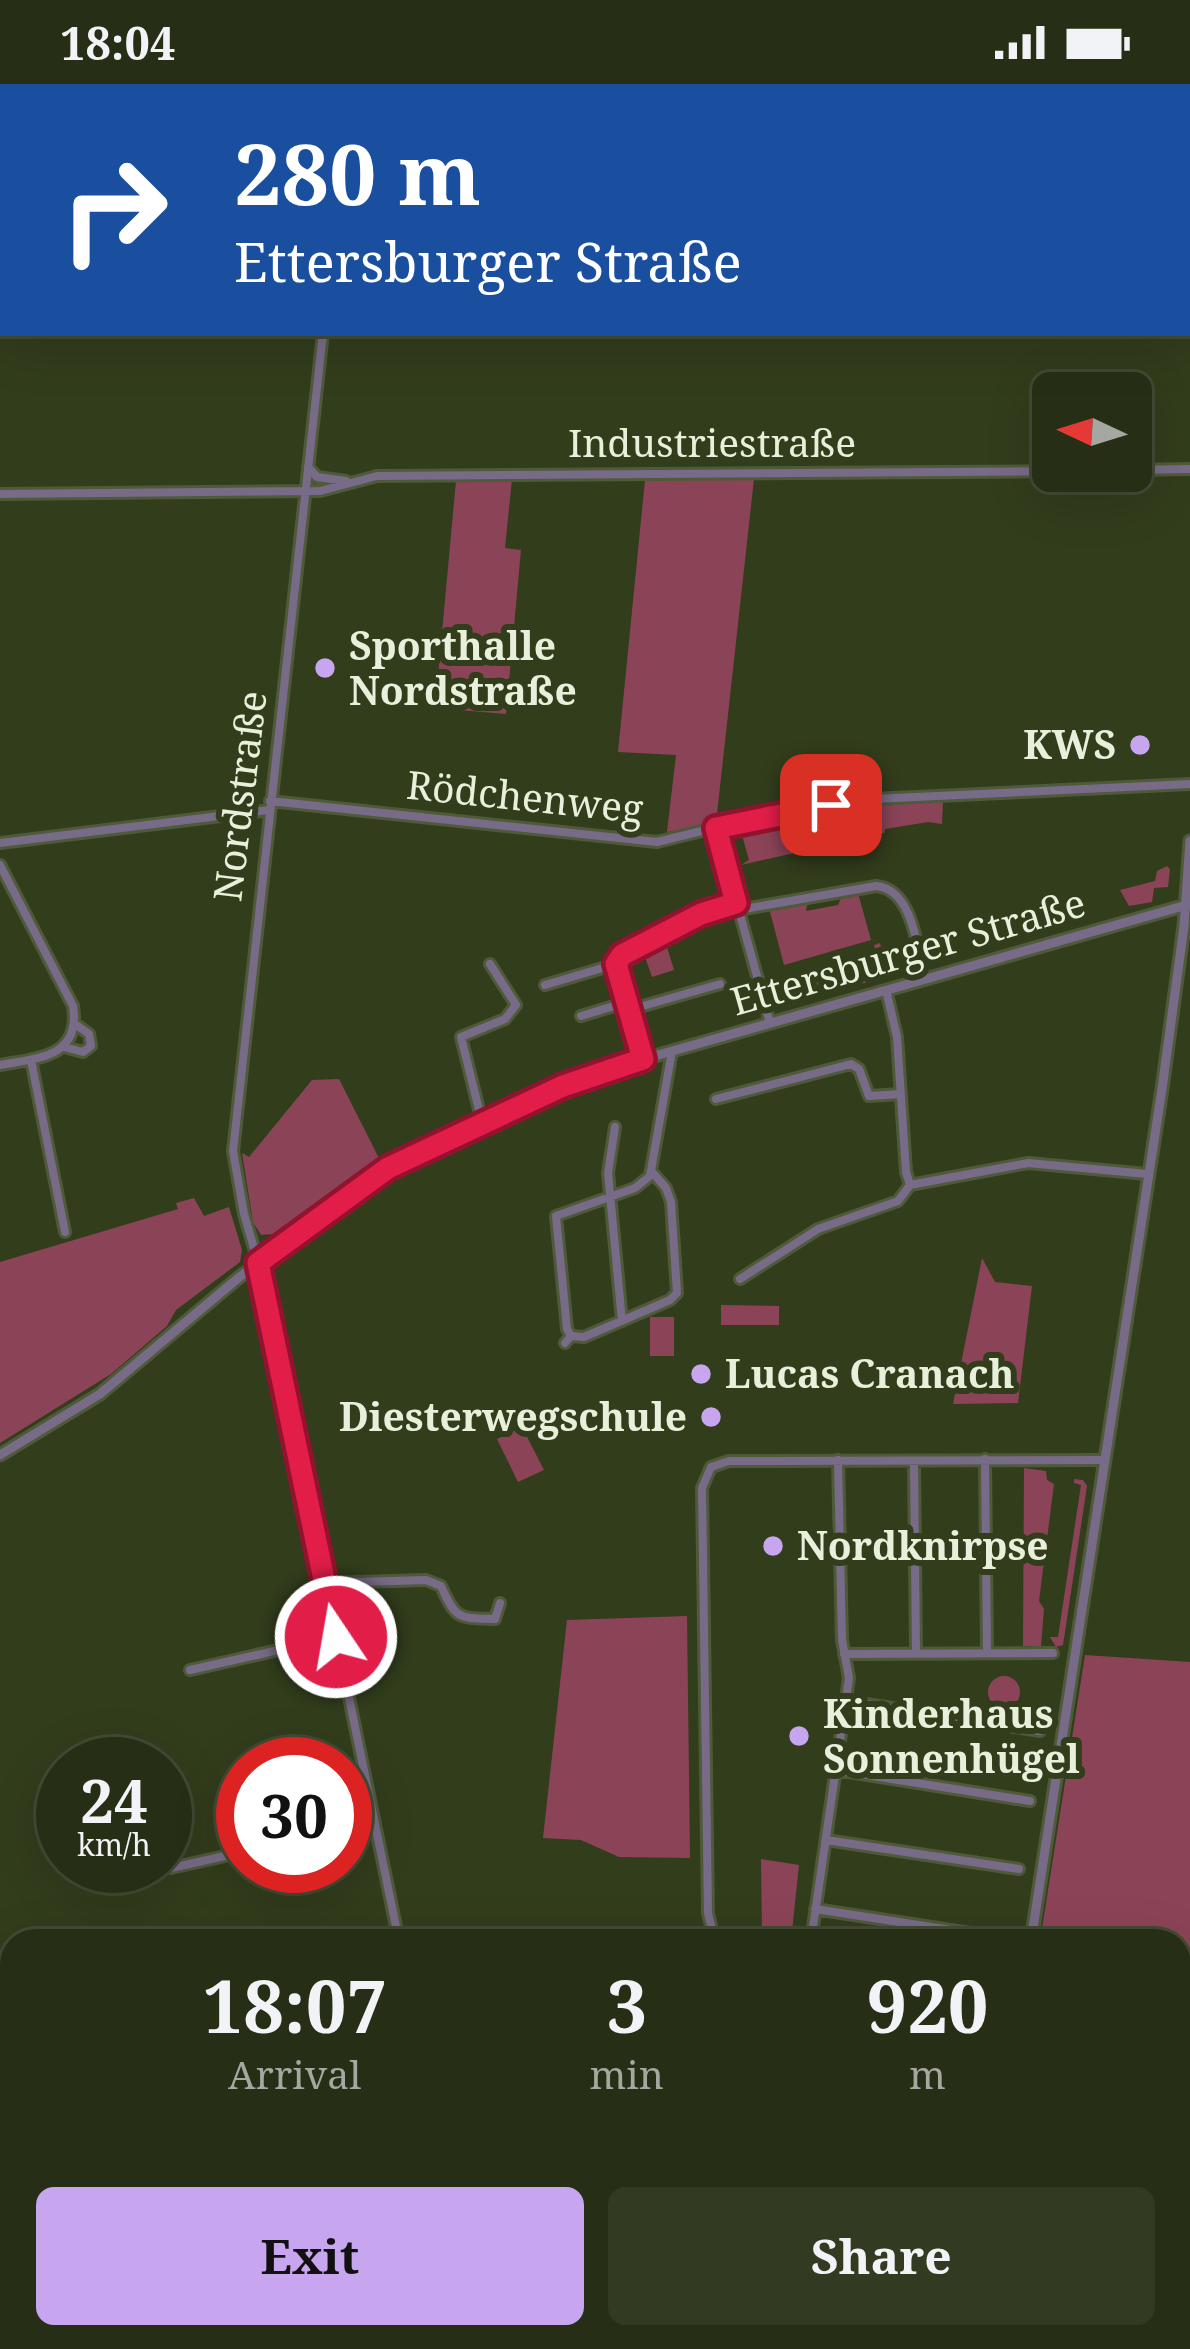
<!DOCTYPE html>
<html lang="en">
<head>
<meta charset="utf-8">
<style>
	body { margin:0; font-family:"Noto Serif",serif; background:#323a22; color:#f1f3f6; height:100vh; display:flex; flex-direction:column; font-size:45px; white-space:nowrap }
	* { box-sizing:border-box; margin:0 }
	p { font-size:39px; color:#a4a8a0 }
	.icon { flex:none; width:66px; height:66px; fill:none; stroke:currentColor; stroke-width:2; stroke-linecap:round; stroke-linejoin:round }
	.map { position:relative; flex:1; overflow:hidden }
	.drawer { position:absolute; left:0px; top:1845px; width:1191px; height:420px; display:flex; flex-direction:column; background:#262e15; border-radius:36px 36px 0 0; box-shadow:0 12px 48px #0002,0 0 0 3px #424a34 }
	.drawer>* { flex:none }
	.top-card { position:absolute; left:0px; top:0px; width:1191px; height:252px; box-shadow:0 12px 48px #0002,0 0 0 3px #424a34; background:#1a4fa0; color:#fff; overflow:hidden }
	.needle { width:78px; rotate:274deg }
	.controls { position:absolute; left:1032px; top:288px; display:grid; gap:24px }
	.controls a { display:grid; place-items:center; width:120px; height:120px; border-radius:18px; background:#262e15; box-shadow:0 12px 48px #0002,0 0 0 3px #424a34; font-size:60px }
	.speed { position:absolute; left:36px; top:1653px; display:flex; gap:24px; font-size:60px; font-weight:700; text-align:center }
	.speed>* { display:grid; place-content:center; width:156px; height:156px; border-radius:50%; background:#262e15; box-shadow:0 12px 48px #0002,0 0 0 3px #424a34; line-height:1 }
	.speed small { font-size:30px; font-weight:400 }
	.speed .limit { border:18px solid #d22; background:#fff; color:#111 }
	.pin { position:absolute; display:grid; place-items:center; width:102px; height:102px; color:#fff; margin:-51px; border-radius:24px; box-shadow:0 6px 18px #0006 }
	.me { position:absolute; width:132px; margin:-66px; rotate:348deg; stroke-linejoin:round; filter:drop-shadow(0 0 9px #0008) }
	.turn { display:flex; align-items:center; gap:42px; height:252px; padding:0 36px; font-size:54px }
	.turn .icon { width:156px; height:156px; stroke-width:2.5 }
	.turn b { display:block; font-size:84px; line-height:102px }
	.eta { display:flex; justify-content:space-evenly; align-items:center; height:204px; text-align:center }
	.eta b { font-size:72px; font-weight:700; line-height:84px }
	.cta { display:flex; gap:24px; margin-top:auto; padding:24px 36px }
	.cta a { flex:1; height:138px; border-radius:18px; background:#c7a6ef; color:#111; font-size:48px; font-weight:700; line-height:138px; text-align:center }
	.cta a+a { background:#323a22; color:#f1f3f6 }
	.status { display:flex; justify-content:space-between; align-items:center; height:84px; padding:0 60px; background:#262e15; direction:ltr }
	.status svg { height:33px; fill:currentColor }
	.map>svg:first-child { display:block }
	.green { fill:#8b4457 }
	.water { fill:#082e2a }
	.lines { fill:none; stroke-linecap:round; stroke-linejoin:round }
	.stream { stroke:#082e2a; stroke-width:3 }
	.minor-casing { stroke:#4f5a3b; stroke-width:14 }
	.tertiary-casing { stroke:#4f5a3b; stroke-width:15 }
	.primary-casing { stroke:#4f5a3b; stroke-width:18 }
	.minor { stroke:#786b88; stroke-width:8 }
	.tertiary { stroke:#786b88; stroke-width:9 }
	.primary { stroke:#b69bd8; stroke-width:12 }
	.route-casing { stroke:#92132f; stroke-width:30 }
	.route { stroke:#e11d48; stroke-width:21 }
	.poi-dot { fill:#c7a6ef; stroke:#323d1c; stroke-width:4.5 }
	.labels { text-anchor:middle; stroke-width:12; stroke-linejoin:round; paint-order:stroke }
	.street-label { font-size:39px; fill:#e8f0dc; stroke:#323d1c }
	.poi-label { font-size:39px; font-weight:bold; fill:#e8f0dc; stroke:#323d1c; text-anchor:start }
</style>
</head>
<body>
<div class="status"><b>18:04</b><svg viewBox="0 0 49 12"><path d="M0 12V9h3v3zM5 12V6h3v6zM10 12V3h3v9zM15 12V0h3v12zM26 1h20v11H26zM47 4h2v5h-2z"/></svg></div>
<div class="map">
<svg width="1190" height="2265" viewBox="0 0 1190 2265">
	<rect width="100%" height="100%" fill="#323d1c"/>
	<path class="green" d="M 621,0 L 962,0 L 961,3 Z
		M 512,395 L 505,464 L 521,466 L 506,630 L 435,624 L 456,397 Z
		M 754,395 L 716,739 L 667,748 L 676,671 L 618,668 L 645,396 Z
		M 943,716 L 942,740 L 928,738 L 885,745 L 884,749 L 741,781 L 749,776 L 742,751 L 746,749 L 744,742 L 870,720 Z
		M 1167,782 L 1170,785 L 1168,803 L 1154,804 L 1152,818 L 1129,822 L 1120,806 L 1155,797 L 1157,787 Z
		M 858,809 L 871,856 L 784,881 L 769,824 L 808,817 L 806,827 L 838,821 L 842,812 Z
		M 880,859 L 887,884 L 883,886 L 884,893 L 774,926 L 768,908 L 878,881 L 874,861 Z
		M 667,863 L 674,886 L 652,893 L 644,870 Z
		M 339,995 L 383,1082 L 278,1155 L 274,1150 L 261,1151 L 253,1138 L 242,1069 L 249,1073 L 312,996 Z
		M 194,1114 L 204,1132 L 229,1123 L 242,1166 L 240,1178 L 176,1226 L 167,1242 L 111,1290 L 0,1359 L 0,1178 L 178,1125 L 176,1119 Z
		M 982,1174 L 995,1198 L 1032,1202 L 1018,1319 L 953,1320 Z
		M 721,1221 L 779,1222 L 779,1241 L 721,1241 Z
		M 650,1233 L 674,1233 L 674,1272 L 650,1272 Z
		M 522,1343 L 544,1386 L 518,1398 L 497,1355 Z
		M 1024,1384 L 1046,1387 L 1047,1396 L 1054,1400 L 1039,1517 L 1044,1525 L 1041,1562 L 1023,1562 Z
		M 1074,1395 L 1083,1396 L 1087,1402 L 1063,1561 L 1056,1563 L 1050,1553 L 1058,1553 L 1081,1401 L 1074,1399 Z
		M 687,1532 L 690,1774 L 619,1773 L 581,1756 L 543,1754 L 567,1536 Z
		M 1085,1571 L 1190,1578 L 1190,1895 L 1179,1894 L 1179,1857 L 1040,1857 Z
		M988 1608a16 16 0 1 1 32 0a16 16 0 1 1-32 0Z
		M 761,1775 L 799,1781 L 791,1857 L 762,1855 Z
		M 1179,1902 L 1190,1903 L 1190,2004 L 1179,2003 Z
		M 1179,2222 L 1190,2223 L 1190,2265 L 977,2265 L 979,2253 L 1179,2253 Z
		M 338,2253 L 491,2253 L 496,2265 L 323,2265 Z
		M 629,2253 L 631,2257 L 802,2263 L 804,2258 L 822,2263 L 822,2265 L 624,2265 Z
		M 905,2253 L 956,2253 L 949,2265 L 905,2265 Z"/>
	<path class="water" d="M 252,2253 L 313,2253 L 314,2256 L 297,2265 L 255,2265 Z"/>
	<g class="lines">
		<path class="stream" d="M 495,2253 L 499,2265"/>
		<g class="minor-casing">
			<path id="minor" d="M 351,3 L 351,0
				M 1188,77 L 1190,77
				M 323,249 L 233,1067 L 244,1130 L 263,1195 L 399,1857
				M 308,383 L 317,393 L 346,397
				M 1131,386 L 1190,385
				M 0,410 L 320,407 L 377,392 L 1077,387
				M 270,717 L 657,758 L 730,740 L 873,715 L 1190,700
				M 716,744 L 770,939
				M 0,759 L 269,726
				M 0,781 L 73,922 C 81,973 39,974 0,981
				M 738,826 L 876,802 C 913,805 917,864 925,895
				M 616,880 L 643,975
				M 545,901 L 616,880 L 622,871 L 701,830 L 737,819
				M 886,906 L 897,953 L 906,1088 L 910,1101
				M 629,926 L 720,900
				M 581,932 L 627,918
				M 64,963 L 83,968 L 91,962 L 89,950 L 75,940
				M 31,976 L 65,1148
				M 716,1015 L 851,980 L 859,985 L 869,1012 L 900,1010
				M 482,1038 L 461,953 L 505,935 L 516,921 L 490,880
				M 615,1043 L 608,1089 L 622,1237
				M 740,1195 L 818,1145 L 898,1117 L 910,1101 L 1028,1079 L 1147,1090
				M 572,1252 L 584,1253 L 670,1216 L 677,1209 L 671,1118 L 666,1104 L 652,1088
				M 565,1259 L 571,1252 L 567,1245 L 556,1132 L 635,1104 L 650,1092 L 672,967
				M 985,1375 L 987,1568
				M 914,1377 L 916,1569
				M 325,1499 L 426,1496 L 441,1502 C 456,1536 459,1534 495,1535 L 500,1519
				M 844,1570 L 1053,1569
				M 190,1586 L 336,1553
				M 847,1617 L 1040,1647
				M 836,1686 L 1030,1717
				M 345,1747 L 375,1740
				M 826,1756 L 1019,1785
				M 171,1784 L 243,1768
				M 815,1825 L 1009,1855
				M 720,1857 L 712,1846 L 708,1829 L 702,1404 L 711,1383 L 729,1377 L 1105,1376
				M 811,1857 L 849,1594 L 842,1556 L 838,1376
				M 171,2253 L 174,2265
				M 504,2253 L 508,2265
				M 515,2253 L 536,2265
				M 621,2265 L 622,2253
				M 826,2265 L 828,2253"/>
		</g>
		<g class="tertiary-casing">
			<path id="tertiary" d="M 0,1371 L 100,1310 L 237,1195 L 360,1102 L 482,1038 L 616,983 L 1190,820
				M 1031,1857 L 1162,1005 L 1184,842 L 1190,757
				M 956,2265 L 963,2253"/>
		</g>
		<g class="primary-casing">
			<path id="primary" d="M 0,2161 L 12,2182
				M 51,2253 L 57,2265"/>
		</g>
		<use href="#minor" class="minor"/>
		<use href="#tertiary" class="tertiary"/>
		<use href="#primary" class="primary"/>
	</g>
	<g class="lines">
		<g class="route-casing">
			<path id="route" d="M 336,1553 L 258,1179 L 388,1084 L 563,1002 L 643,975 L 616,880 L 622,871 L 701,830 L 736,819 L 716,744 L 831,721"/>
		</g>
		<use href="#route" class="route"/>
	</g>
	<g class="poi-dot">
		<circle cx="325" cy="584" r="12"/>
		<circle cx="1140" cy="661" r="12"/>
		<circle cx="701" cy="1290" r="12"/>
		<circle cx="711" cy="1333" r="12"/>
		<circle cx="773" cy="1462" r="12"/>
		<circle cx="799" cy="1652" r="12"/>
	</g>
	<g class="labels">
		<g class="street-label">
			<text x="712" y="373">Industriestraße</text>
			<text transform="translate(240 712) rotate(-83)" y="14">Nordstraße</text>
			<text transform="translate(525 713) rotate(6)" y="14">Rödchenweg</text>
			<text transform="translate(908 868) rotate(-16)" y="14">Ettersburger Straße</text>
		</g>
		<g class="poi-label">
			<text x="349" y="576">Sporthalle<tspan x="349" dy="45">Nordstraße</tspan></text>
			<text x="1116" y="675" text-anchor="end">KWS</text>
			<text x="725" y="1304">Lucas Cranach</text>
			<text x="687" y="1347" text-anchor="end">Diesterwegschule</text>
			<text x="797" y="1476">Nordknirpse</text>
			<text x="823" y="1644">Kinderhaus<tspan x="823" dy="45">Sonnenhügel</tspan></text>
		</g>
	</g>
</svg>
<div class="controls">
<a><svg class="needle" viewBox="-14 -14 28 28"><path d="M0-13l5 13h-10z" fill="#e53935"/><path d="M0 13l5-13h-10z" fill="#a4a8a0"/></svg></a>
</div>
<div class="speed"><div>24<small>km/h</small></div><div class="limit">30</div></div>
<div class="pin" style="left:831px;top:721px;background:#d93025"><svg class="icon" aria-label="arrive" viewBox="0 0 24 24"><path d="M6 21V4h12l-3 4 3 4H6"/></svg></div>
<svg class="me" style="left:336px;top:1553px" viewBox="-20 -20 40 40"><circle r="17" fill="#e11d48" stroke="#fff" stroke-width="3"/><path d="M0-11L8 9 0 5-8 9z" fill="#fff"/></svg>
<div class="top-card">
<div class="turn"><svg class="icon" aria-label="right" viewBox="0 0 24 24"><path d="M7 20v-9h11M14 6l5 5-5 5"/></svg><div><b>280 m</b>Ettersburger Straße</div></div>
</div>
<section class="drawer">
<div class="eta">
<div><b>18:07</b><p>Arrival</p></div>
<div><b>3</b><p>min</p></div>
<div><b>920</b><p>m</p></div>
</div>
<div class="cta"><a>Exit</a><a>Share</a></div>
</section>
</div>
</body>
</html>
